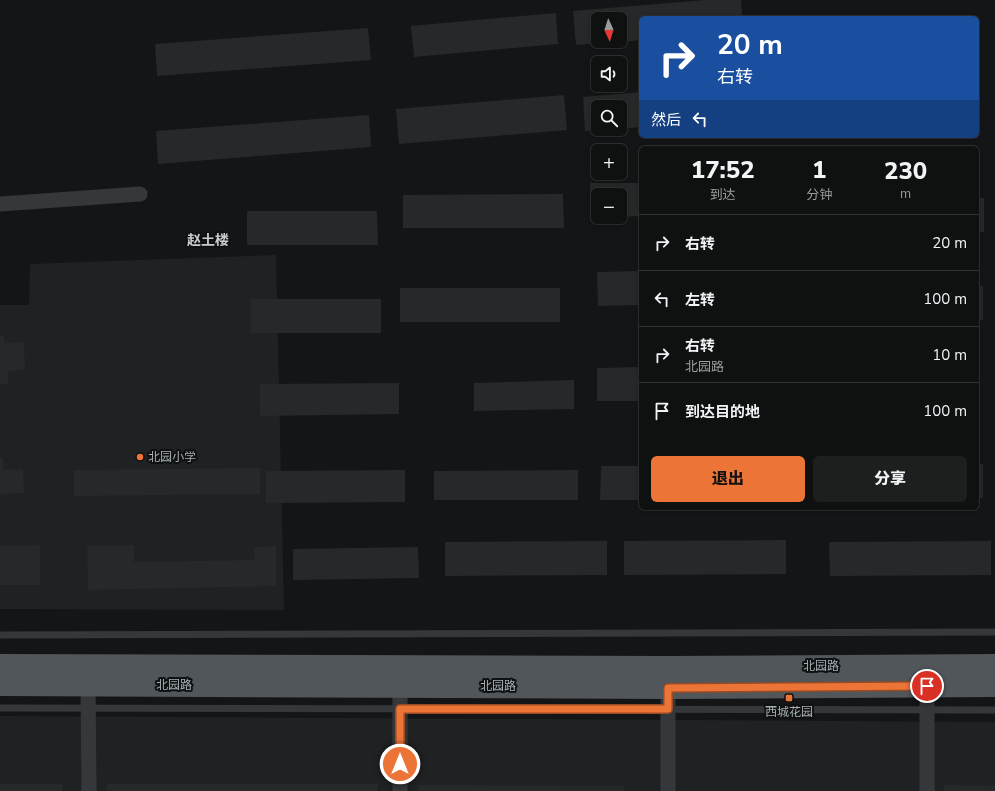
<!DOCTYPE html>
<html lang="zh">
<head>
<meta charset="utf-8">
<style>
	body { margin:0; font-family:"Nunito Sans","Noto Sans SC",sans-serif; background:#1d1e1e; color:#f1f3f6; height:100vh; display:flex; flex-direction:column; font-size:15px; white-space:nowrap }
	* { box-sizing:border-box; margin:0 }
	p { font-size:13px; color:#9b9d9f }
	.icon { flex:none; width:22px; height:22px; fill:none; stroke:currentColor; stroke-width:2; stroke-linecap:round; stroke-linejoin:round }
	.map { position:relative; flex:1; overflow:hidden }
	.details { position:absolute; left:639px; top:146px; width:340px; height:364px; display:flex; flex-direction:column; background:#0f1010; border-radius:6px; box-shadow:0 2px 6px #0003,0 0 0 1px #2f3030 }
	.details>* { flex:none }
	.banner { position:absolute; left:639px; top:16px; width:340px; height:122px; border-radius:6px; box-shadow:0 2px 6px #0003,0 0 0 1px #2f3030; background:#1a4fa0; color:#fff; overflow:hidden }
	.needle { width:26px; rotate:176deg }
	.tools { position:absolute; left:591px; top:12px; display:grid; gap:8px }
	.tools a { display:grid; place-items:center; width:36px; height:36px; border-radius:6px; background:#0f1010; box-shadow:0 2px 6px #0003,0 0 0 1px #2f3030; font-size:20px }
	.pin { position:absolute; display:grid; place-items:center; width:34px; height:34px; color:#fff; margin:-17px; border:2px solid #fff; border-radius:50%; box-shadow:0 1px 4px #0007 }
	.me { position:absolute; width:44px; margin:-22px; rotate:0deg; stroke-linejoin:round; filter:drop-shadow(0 0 3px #0008) }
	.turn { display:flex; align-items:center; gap:14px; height:84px; padding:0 12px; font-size:18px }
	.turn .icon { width:52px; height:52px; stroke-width:2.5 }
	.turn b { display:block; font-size:28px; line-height:34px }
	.then { display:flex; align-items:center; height:38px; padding:0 12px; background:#0003; gap:8px; font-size:15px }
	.eta { display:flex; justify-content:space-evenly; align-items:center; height:68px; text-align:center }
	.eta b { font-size:24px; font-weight:800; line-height:28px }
	.primary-button { display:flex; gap:8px; margin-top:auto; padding:8px 12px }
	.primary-button a { flex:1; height:46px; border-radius:6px; background:#ec7437; color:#111; font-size:16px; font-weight:800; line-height:46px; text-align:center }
	.primary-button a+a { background:#1d1e1e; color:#f1f3f6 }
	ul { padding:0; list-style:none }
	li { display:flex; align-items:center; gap:12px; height:56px; padding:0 12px; border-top:1px solid #2f3030 }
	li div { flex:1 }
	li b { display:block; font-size:15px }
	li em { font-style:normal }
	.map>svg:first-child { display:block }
	.built { fill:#202123 }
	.building { fill:#27282a }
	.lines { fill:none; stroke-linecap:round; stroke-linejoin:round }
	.lane { stroke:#35383b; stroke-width:7 }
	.street { stroke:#35383b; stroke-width:15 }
	.primary { stroke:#51565a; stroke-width:22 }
	.route-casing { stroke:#994b24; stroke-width:10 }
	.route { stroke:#ec7437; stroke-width:7 }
	.poi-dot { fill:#ec7437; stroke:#0f1011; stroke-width:1.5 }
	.labels { text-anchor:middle; stroke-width:4; stroke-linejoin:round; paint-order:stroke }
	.poi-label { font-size:12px; fill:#a6b0b6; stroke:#0f1011; text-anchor:start }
	.street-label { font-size:12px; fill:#a6b0b6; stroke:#0f1011 }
	.quarter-label { font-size:14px; font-weight:bold; fill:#c7cdd2; stroke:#0f1011 }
</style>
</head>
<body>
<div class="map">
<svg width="995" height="791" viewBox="0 0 995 791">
	<rect width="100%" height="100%" fill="#141516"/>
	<path class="built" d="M 276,255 L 284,610 L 0,609 L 0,305 L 29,305 L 30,264 Z
		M 0,716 L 995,722 L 995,791 L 0,791 Z"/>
	<path class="building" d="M 705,0 L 741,0 L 742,18 L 641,18 L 641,40 L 620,42 L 620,19 L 598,19 L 598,41 L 616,41 L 616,42 L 576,45 L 573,11 Z
		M 556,13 L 558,44 L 414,57 L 411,26 Z
		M 368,28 L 371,60 L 157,76 L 155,44 Z
		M 641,92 L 641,127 L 620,129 L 620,107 L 598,107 L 598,130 L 585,131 L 583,97 Z
		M 564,95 L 567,130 L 399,144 L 396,109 Z
		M 369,115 L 371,147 L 158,164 L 156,131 Z
		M 590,183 L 641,183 L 641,216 L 620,217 L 620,195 L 598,195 L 598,217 L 590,217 Z
		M 563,194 L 564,228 L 403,228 L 403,195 Z
		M 977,198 L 984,198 L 984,232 L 977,232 Z
		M 247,211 L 377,211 L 378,245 L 247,245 Z
		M 641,271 L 641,305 L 598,306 L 597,272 Z
		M 977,286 L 983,286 L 983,320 L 977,320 Z
		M 400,288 L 560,288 L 560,322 L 400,322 Z
		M 251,299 L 381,299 L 381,333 L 251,333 Z
		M 0,336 L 4,336 L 5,343 L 24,342 L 25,370 L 8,371 L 8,384 L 0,384 Z
		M 641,367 L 641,401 L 597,401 L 597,368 Z
		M 977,371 L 980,371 L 980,405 L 977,405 Z
		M 574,380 L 574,409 L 474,411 L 474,383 Z
		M 399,383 L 399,414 L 260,416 L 260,384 Z
		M 3,457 L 3,470 L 23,469 L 24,493 L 0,494 L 0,458 Z
		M 977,464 L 983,464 L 983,498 L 977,498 Z
		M 601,466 L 641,466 L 641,500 L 600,500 Z
		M 260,468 L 260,494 L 74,496 L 74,470 Z
		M 405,470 L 405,502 L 266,503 L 266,471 Z
		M 578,470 L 578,500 L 434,500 L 434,471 Z
		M 786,540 L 786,574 L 624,575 L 624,541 Z
		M 607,541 L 607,575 L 445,576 L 445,542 Z
		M 991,541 L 991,575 L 830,576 L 829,542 Z
		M 40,545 L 40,585 L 0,585 L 0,546 Z
		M 134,545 L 134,562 L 255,560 L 254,547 L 276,546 L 276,586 L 88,590 L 87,546 Z
		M 418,547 L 419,578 L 293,580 L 293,549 Z
		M 0,784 L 62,784 L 62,791 L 0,791 Z
		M 107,784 L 378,784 L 378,791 L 107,791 Z
		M 418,785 L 625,786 L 624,791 L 418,791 Z
		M 944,785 L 995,786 L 995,791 L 944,791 Z"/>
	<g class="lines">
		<path class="lane" d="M 0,635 L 995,632
			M 0,708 L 995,710"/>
		<path class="street" d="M 0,204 L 140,194
			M 88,685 L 89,791
			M 400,686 L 400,791
			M 668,688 L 668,791
			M 927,791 L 927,686"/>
		<path class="primary" d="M 0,665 L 667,667 L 995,665
			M 0,685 L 668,688 L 995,686"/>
	</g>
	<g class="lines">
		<g class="route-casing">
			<path id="route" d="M 400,764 L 400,709 L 668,709 L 668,688 L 927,686"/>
		</g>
		<use href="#route" class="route"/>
	</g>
	<g class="poi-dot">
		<circle cx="140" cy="457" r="4"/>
		<rect x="785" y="694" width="8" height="8" rx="2"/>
	</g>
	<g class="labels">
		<g class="poi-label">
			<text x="148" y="461">北园小学</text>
			<text x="789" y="716" text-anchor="middle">西城花园</text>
		</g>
		<g class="street-label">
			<text x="821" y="670">北园路</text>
			<text x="174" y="689">北园路</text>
			<text x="498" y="690">北园路</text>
		</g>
		<g class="quarter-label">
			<text x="208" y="245">赵土楼</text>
		</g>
	</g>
</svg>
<div class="tools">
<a><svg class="needle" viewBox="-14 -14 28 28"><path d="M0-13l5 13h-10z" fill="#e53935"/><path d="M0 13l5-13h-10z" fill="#9b9d9f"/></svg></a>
<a><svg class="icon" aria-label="sound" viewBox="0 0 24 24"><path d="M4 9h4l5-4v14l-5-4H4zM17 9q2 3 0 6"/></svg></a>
<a><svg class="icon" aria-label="search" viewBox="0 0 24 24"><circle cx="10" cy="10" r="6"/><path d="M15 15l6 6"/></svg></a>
<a>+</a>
<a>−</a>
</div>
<div class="pin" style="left:927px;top:686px;background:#d93025"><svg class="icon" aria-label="arrive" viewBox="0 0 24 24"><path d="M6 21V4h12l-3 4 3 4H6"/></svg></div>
<svg class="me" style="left:400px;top:764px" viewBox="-20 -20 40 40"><circle r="17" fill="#ec7437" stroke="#fff" stroke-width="3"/><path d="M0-11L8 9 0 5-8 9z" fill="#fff"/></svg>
<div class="banner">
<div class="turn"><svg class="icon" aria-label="right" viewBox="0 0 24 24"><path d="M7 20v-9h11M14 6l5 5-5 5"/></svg><div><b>20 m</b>右转</div></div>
<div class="then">然后<svg class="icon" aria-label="left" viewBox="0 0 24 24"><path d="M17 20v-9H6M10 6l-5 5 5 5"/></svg></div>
</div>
<section class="details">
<div class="eta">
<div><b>17:52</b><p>到达</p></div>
<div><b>1</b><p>分钟</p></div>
<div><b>230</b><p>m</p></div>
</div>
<ul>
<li><svg class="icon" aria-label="right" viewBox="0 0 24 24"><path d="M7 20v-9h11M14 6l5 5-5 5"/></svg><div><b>右转</b></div><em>20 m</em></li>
<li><svg class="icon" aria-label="left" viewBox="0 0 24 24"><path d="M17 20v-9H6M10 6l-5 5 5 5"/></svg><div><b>左转</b></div><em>100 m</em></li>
<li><svg class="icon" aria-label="right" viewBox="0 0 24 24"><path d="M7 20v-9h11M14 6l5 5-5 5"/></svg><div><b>右转</b><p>北园路</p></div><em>10 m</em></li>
<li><svg class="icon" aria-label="arrive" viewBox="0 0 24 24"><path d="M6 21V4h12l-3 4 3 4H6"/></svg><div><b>到达目的地</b></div><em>100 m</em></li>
</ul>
<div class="primary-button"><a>退出</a><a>分享</a></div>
</section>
</div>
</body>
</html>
